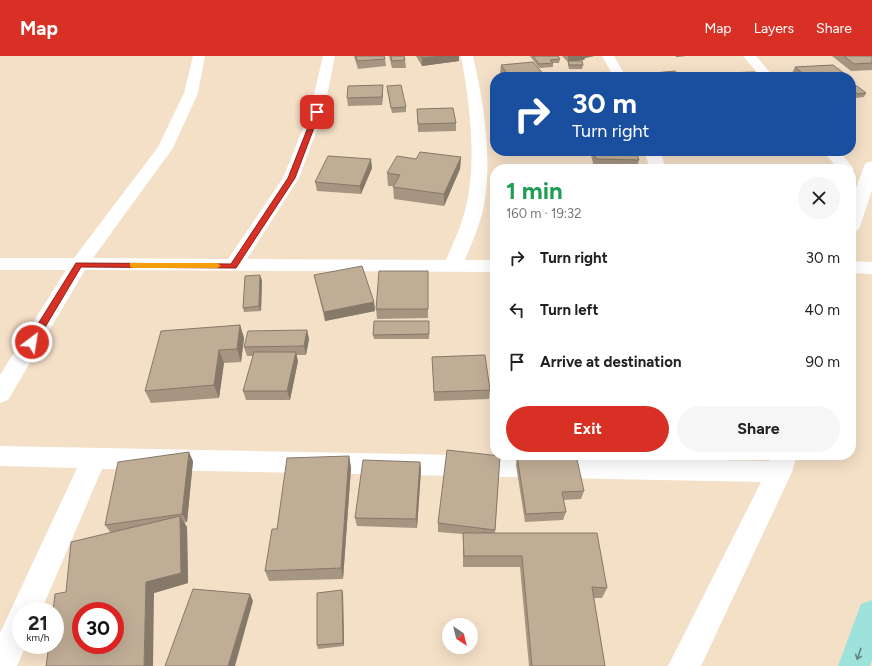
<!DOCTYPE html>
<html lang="en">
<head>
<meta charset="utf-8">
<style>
	body { margin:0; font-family:Figtree,sans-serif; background:#f6f6f6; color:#222; height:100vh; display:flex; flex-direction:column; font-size:15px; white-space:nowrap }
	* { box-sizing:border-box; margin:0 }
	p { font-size:13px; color:#767676 }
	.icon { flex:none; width:22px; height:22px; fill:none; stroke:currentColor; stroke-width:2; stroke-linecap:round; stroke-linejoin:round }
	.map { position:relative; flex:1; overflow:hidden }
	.drawer { position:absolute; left:490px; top:108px; width:366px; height:296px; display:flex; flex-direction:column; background:#fff; border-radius:16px; box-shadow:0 4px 16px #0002 }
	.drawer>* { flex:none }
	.top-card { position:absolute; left:490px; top:16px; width:366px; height:84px; border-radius:16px; box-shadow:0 4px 16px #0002; background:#1a4fa0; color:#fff; overflow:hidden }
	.needle { width:26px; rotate:145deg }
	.tools { position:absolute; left:442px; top:562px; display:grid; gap:8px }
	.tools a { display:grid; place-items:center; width:36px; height:36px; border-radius:50%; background:#fff; box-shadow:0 4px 16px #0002; font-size:20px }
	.speed { position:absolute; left:12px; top:546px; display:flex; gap:8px; font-size:20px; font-weight:700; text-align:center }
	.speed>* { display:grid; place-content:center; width:52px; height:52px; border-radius:50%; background:#fff; box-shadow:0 4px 16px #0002; line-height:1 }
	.speed small { font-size:10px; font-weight:400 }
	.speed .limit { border:6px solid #d22; background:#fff; color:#111 }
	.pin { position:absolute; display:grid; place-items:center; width:34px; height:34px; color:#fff; margin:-17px; border-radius:8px; box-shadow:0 2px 6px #0006 }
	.me { position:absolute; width:44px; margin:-22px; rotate:31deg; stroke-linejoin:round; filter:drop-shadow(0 0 3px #0008) }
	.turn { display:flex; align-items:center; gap:14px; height:84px; padding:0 16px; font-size:18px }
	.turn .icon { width:52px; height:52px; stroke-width:2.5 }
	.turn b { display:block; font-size:28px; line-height:34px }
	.round { display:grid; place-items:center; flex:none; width:42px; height:42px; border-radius:21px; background:#f6f6f6 }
	.summary { display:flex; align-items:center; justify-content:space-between; height:68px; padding:0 16px }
	h1 { font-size:24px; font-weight:700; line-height:30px; color:#1e9e55 }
	.primary-button { display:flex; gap:8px; margin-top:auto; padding:8px 16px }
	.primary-button a { flex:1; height:46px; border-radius:24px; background:#d93025; color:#fff; font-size:16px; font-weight:700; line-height:46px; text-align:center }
	.primary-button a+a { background:#f6f6f6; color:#222 }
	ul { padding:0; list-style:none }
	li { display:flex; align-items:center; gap:12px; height:52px; padding:0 16px }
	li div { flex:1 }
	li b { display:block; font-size:15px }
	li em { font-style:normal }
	header { display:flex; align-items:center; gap:24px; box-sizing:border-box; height:56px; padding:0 20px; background:#d93025; color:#fff }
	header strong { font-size:19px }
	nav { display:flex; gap:22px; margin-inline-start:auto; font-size:14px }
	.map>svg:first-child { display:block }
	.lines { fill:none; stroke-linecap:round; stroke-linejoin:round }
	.minor { fill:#fff; fill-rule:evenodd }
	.major { fill:#9de3db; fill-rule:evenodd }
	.wall { fill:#a59581 }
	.shaded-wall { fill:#867969 }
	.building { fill:#c0ad96; stroke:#867969; fill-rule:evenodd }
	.oneway { stroke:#62867e }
	.route { fill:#d93025; stroke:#8d1f18 }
	.slow { fill:#f59e0b }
</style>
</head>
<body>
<header>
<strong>Map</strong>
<nav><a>Map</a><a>Layers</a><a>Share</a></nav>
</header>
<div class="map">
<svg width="872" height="610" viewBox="0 0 872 610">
	<rect width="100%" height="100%" fill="#f4dfc7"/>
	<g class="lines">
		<path class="minor" d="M 193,0 L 205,0 L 198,37 L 173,92 L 93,202 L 228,203 L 283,122 L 310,55 L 323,0 L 335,0 L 324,55 L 299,122 L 247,203 L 446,204 C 452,189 460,174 464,158 C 478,111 470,48 461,0 L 473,0 C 484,47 494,110 482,158 C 478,173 471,189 465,204 L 495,204 L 495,216 L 85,214 L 8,344 L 0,347 L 0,319 L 66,214 L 0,214 L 0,202 L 74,202 L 158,91 L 184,37 Z
			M 602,0 L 614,0 L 626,21 L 614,21 Z
			M 743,0 L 756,0 L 774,21 L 761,21 Z
			M 644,95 L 660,95 L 666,113 L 650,113 Z
			M 823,95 L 839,95 L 854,113 L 851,117 L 851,113 L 838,113 Z
			M 872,105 L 872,134 L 860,171 L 857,175 L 851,176 L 851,146 L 864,110 L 866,107 Z
			M 851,205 L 872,206 L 872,218 L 851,217 Z
			M 0,390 L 770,405 L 771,399 L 797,399 L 792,416 L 701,610 L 668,610 L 761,426 L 102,413 L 41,555 L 21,555 L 21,589 L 26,589 L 17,610 L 0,610 L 0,577 L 77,412 L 0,410 Z"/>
		<path class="major" d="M 872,544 L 872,604 L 870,610 L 838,610 L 861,548 Z"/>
	</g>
	<path class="wall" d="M 354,0 L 384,0 L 385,3 L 386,10 L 358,13 Z
		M 389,0 L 404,0 L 405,4 L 406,12 L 392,12 Z
		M 416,0 L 459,0 L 459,5 L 422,10 Z
		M 530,0 L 558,0 L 560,3 L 559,7 L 553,7 L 553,11 L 539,12 Z
		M 562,0 L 594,0 L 585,2 L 584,4 L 574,5 L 583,9 L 582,13 L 569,13 L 568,9 L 568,6 Z
		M 832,0 L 872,0 L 872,14 L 851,15 Z
		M 501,9 L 545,21 L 503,21 L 500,17 Z
		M 795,11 L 849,21 L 794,21 L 791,19 Z
		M 724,17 L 760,21 L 723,21 Z
		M 643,18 L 682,21 L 642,21 Z
		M 383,29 L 383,37 L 382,49 L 348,50 L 347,42 Z
		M 387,30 L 406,51 L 406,56 L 392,57 L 387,34 Z
		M 851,31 L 866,37 L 864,41 L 856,42 L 851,38 Z
		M 417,53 L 456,67 L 456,75 L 418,76 Z
		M 590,95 L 636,95 L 639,104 L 637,112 L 594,111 Z
		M 736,95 L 749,95 L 749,96 L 737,96 Z
		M 461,101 L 460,113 L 444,150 L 394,143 L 393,130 L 388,130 L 387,117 L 416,103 Z
		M 372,112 L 361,138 L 317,135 L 315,126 Z
		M 494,210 L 495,210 L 495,261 L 493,219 Z
		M 428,215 L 428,262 L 377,263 L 376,253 Z
		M 314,219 L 374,246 L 375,255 L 325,265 Z
		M 262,224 L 261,255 L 244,256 L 243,252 Z
		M 429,265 L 429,283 L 374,283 L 373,279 Z
		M 240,269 L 244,282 L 241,306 L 224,307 L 219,342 L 151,347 L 145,335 Z
		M 307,274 L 309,283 L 306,299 L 296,299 L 298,305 L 290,344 L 246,344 L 243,335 L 253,300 L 247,300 L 244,291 Z
		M 432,301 L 490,334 L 489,343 L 434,345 Z
		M 349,400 L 351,412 L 343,523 L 269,525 L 265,515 L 277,473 Z
		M 500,400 L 495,477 L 607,532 L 602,542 L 594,542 L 605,610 L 529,610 L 520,511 L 463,511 L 463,478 L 438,476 L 438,467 Z
		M 517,400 L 584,435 L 581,443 L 563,444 L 566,456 L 563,464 L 525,466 L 516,409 Z
		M 193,405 L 187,466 L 184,467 L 187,471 L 188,527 L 154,537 L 66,536 L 111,477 L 105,469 Z
		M 420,406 L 421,414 L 417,472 L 357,470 L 355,462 Z
		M 342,534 L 343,538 L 344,590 L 318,593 L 317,589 Z"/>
	<path class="shaded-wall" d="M 440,0 L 459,0 L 459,5 L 422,10 L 422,2 Z
		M 568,0 L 594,0 L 585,2 L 584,4 L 568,6 Z
		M 676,0 L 686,0 L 676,1 Z
		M 383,29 L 383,37 L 382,49 L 382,41 Z
		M 461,101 L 460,113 L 444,150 L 444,138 Z
		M 371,103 L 372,112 L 361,138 L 360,130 Z
		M 260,219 L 262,224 L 261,255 L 259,250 Z
		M 374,246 L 375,255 L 325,265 L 324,256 Z
		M 240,269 L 244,282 L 241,306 L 237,293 Z
		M 307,274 L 309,283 L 306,299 L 304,290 Z
		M 219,294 L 224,307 L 219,342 L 214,329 Z
		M 296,296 L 298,305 L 290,344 L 287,335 Z
		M 189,396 L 193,405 L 187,466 L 182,458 Z
		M 349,400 L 351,412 L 343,523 L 341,512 Z
		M 420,406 L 421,414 L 417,472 L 416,463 Z
		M 180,460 L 187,471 L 188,527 L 154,537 L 153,610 L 144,610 L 146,526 Z
		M 342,534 L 343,538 L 344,590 L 343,587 Z
		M 250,538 L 253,545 L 235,610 L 228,610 Z"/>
	<path class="building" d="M 356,0 L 384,0 L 385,3 L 357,5 Z
		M 391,0 L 404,0 L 405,4 L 392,5 Z
		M 421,0 L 440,0 L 422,2 Z
		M 533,0 L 548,0 L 549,1 L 548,0 L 558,0 L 560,3 L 550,4 L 553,7 L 539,8 Z
		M 844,0 L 872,0 L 872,7 L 854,8 Z
		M 568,5 L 582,5 L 583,9 L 569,9 Z
		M 533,6 L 545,20 L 538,21 L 510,21 L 501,9 Z
		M 833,9 L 849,21 L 807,21 L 795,11 Z
		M 675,15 L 682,21 L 646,21 L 643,18 Z
		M 755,16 L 760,21 L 728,21 L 724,17 Z
		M 383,29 L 382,41 L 347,42 L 348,30 Z
		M 401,29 L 406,51 L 391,52 L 387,30 Z
		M 857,30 L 866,37 L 858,38 L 851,33 L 851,31 Z
		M 453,52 L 456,67 L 418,68 L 417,53 Z
		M 594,95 L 636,95 L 639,104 L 596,103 Z
		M 420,96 L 461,101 L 444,138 L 393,131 L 400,119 L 387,117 L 397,100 L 416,103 Z
		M 328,100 L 371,103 L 360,130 L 315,126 Z
		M 504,109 L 537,111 L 537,113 L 503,113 Z
		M 362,210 L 374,246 L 324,256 L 314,219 Z
		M 494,210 L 495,210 L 495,231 Z
		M 379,215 L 428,215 L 428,253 L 376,253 Z
		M 260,219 L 259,250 L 243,252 L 245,220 Z
		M 374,265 L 429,265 L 429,278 L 373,279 Z
		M 240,269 L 237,293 L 219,294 L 214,329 L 145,335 L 161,275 Z
		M 307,274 L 304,290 L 244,291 L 248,275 Z
		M 254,296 L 296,296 L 287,335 L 243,335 Z
		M 485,299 L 490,334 L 434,336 L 432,301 Z
		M 447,394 L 500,400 L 495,474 L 438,467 Z
		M 189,396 L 182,458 L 105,469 L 118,406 Z
		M 545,399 L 576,399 L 584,435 L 562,436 L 566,456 L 526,458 L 517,400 Z
		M 349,400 L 341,512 L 265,515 L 272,473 L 277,473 L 287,402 Z
		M 363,404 L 420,406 L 416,463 L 355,462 Z
		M 180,460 L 181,517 L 146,526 L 144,610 L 46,610 L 49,589 L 55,589 L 55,555 L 53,555 L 55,538 L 66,536 L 71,486 ZM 81,555 L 115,555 L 115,589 L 81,589 Z
		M 463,477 L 597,477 L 607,532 L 592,531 L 605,610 L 532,610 L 522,500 L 464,500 Z
		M 193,533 L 250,538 L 228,610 L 165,610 Z
		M 342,534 L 343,587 L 317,589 L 317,537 Z"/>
	<defs><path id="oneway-shaft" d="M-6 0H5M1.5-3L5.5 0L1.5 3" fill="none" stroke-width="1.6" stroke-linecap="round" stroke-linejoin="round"/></defs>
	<use class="oneway" href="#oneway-shaft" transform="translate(859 598) rotate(109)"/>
	<path class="route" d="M 317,54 L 320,56 L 295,122 L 236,212 L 81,211 L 35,288 L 28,288 L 28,284 L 76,207 L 231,208 L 288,122 L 314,56 Z"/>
	<path class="slow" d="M 130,207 L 217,207 L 221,210 L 217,212 L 133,212 L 130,211 Z"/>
</svg>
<div class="tools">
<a><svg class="needle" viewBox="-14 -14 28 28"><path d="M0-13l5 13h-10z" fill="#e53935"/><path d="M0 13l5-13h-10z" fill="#767676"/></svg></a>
</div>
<div class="speed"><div>21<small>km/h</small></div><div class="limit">30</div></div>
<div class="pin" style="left:317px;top:56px;background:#d93025"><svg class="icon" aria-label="arrive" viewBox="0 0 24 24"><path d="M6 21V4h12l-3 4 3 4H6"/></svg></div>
<svg class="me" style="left:32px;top:286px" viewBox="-20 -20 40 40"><circle r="17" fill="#d93025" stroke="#fff" stroke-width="3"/><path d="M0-11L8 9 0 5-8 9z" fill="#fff"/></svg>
<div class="top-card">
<div class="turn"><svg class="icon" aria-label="right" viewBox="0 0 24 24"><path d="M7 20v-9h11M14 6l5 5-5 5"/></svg><div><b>30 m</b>Turn right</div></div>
</div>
<section class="drawer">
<div class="summary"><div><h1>1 min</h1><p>160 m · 19:32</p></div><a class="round"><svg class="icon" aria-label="close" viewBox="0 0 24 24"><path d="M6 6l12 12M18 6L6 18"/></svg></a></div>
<ul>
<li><svg class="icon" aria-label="right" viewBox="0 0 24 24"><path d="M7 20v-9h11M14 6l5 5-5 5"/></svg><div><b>Turn right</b></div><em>30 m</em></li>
<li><svg class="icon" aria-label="left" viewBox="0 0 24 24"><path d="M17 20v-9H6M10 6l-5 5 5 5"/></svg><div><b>Turn left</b></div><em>40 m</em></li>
<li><svg class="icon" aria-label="arrive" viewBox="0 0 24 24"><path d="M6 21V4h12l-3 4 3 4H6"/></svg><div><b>Arrive at destination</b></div><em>90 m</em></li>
</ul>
<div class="primary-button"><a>Exit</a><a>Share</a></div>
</section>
</div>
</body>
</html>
